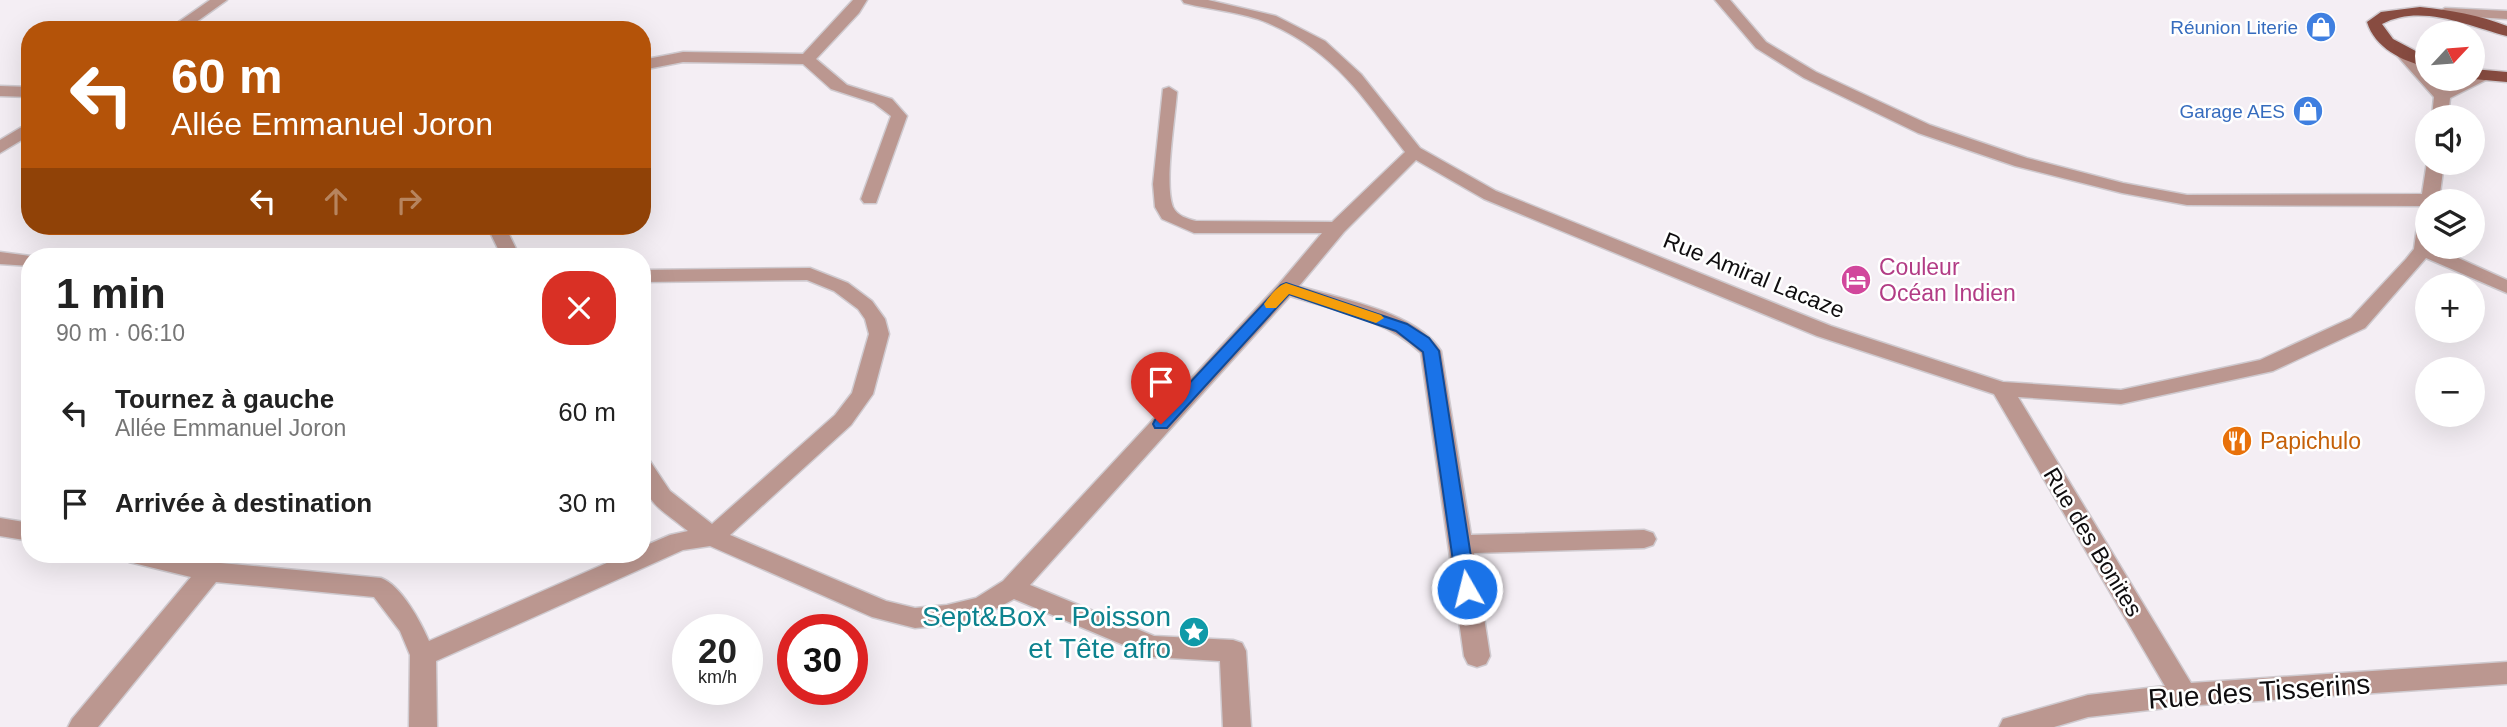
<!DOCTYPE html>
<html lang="fr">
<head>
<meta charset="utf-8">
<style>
	body { margin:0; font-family:Arial,sans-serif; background:#f6f6f6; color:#222; height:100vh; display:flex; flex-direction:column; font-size:26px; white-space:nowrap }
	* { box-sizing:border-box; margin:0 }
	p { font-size:23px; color:#767676 }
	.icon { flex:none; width:38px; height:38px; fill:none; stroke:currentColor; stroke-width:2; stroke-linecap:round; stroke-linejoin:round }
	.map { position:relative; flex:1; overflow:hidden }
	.panel { position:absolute; left:21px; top:248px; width:630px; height:315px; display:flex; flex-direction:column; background:#fff; border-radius:28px; box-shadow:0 7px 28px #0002 }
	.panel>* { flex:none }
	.hud { position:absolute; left:21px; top:21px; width:630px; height:214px; border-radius:28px; box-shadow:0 7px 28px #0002; background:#b45309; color:#fff; overflow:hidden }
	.needle { width:46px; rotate:64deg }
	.buttons { position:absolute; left:2415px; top:21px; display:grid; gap:14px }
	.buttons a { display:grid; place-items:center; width:70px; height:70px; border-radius:50%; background:#fff; box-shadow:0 7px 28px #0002; font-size:35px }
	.speed { position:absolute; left:672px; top:614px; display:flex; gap:14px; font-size:35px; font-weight:700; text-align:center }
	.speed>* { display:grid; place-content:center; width:91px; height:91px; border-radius:50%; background:#fff; box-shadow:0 7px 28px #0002; line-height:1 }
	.speed small { font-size:18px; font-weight:400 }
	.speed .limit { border:10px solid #d22; background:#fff; color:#111 }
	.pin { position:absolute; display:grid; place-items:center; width:60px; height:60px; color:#fff; margin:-72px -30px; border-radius:50% 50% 50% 0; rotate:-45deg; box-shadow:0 0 7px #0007 }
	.pin .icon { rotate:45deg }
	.me { position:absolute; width:77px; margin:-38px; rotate:352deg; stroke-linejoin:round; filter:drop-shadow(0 0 5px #0008) }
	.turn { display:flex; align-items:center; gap:24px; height:147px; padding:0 35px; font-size:32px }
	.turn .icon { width:91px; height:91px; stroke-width:2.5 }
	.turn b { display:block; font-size:49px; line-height:60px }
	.lanes { display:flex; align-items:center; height:66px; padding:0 35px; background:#0003; justify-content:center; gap:35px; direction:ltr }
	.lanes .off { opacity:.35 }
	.round { display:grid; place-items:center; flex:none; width:74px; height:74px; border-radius:28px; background:#f6f6f6 }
	.overview { display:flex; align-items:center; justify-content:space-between; height:119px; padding:0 35px }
	h1 { font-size:42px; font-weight:800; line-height:52px }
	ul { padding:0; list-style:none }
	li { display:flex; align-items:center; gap:21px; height:91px; padding:0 35px }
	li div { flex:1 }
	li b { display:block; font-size:26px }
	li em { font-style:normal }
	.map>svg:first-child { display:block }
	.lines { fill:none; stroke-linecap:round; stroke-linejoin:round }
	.minor-casing { stroke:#cfcacf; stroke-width:3 }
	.major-casing { stroke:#cfcacf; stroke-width:3 }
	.minor { fill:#bb9790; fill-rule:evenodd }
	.major { fill:#884c41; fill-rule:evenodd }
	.route { fill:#1a73e8; stroke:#114b97; stroke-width:2 }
	.slow { fill:#f59e0b }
	.labels { text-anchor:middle; stroke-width:5; stroke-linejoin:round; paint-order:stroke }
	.far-shop-label { font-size:19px; fill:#366cbe; stroke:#fff; text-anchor:end }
	.hotel-label { font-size:23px; fill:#b23c85; stroke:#fff; text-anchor:start }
	.street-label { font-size:23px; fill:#0f0d0f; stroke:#fff }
	.food-label { font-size:23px; fill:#c56008; stroke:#fff; text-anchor:start }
	.near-culture-label { font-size:28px; fill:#0d838f; stroke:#fff; text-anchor:end }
	.near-street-label { font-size:28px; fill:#0f0d0f; stroke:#fff }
</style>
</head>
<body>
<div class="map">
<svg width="2507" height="727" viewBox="0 0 2507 727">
	<rect width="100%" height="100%" fill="#f4eef4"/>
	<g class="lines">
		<g class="minor-casing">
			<path id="minor" d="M 210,0 L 227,0 L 185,30 L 167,30 Z
				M 853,0 L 867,0 L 859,13 L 816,59 L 847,85 L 892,99 L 907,116 L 876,203 L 864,203 L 861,199 L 891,116 L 874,103 L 831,89 L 803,64 L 683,62 L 642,70 L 642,60 L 683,52 L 803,54 Z
				M 1182,0 L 1208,0 L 1276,16 L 1325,41 L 1361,74 L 1420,148 L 1496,191 L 1831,326 L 2003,382 L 2121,390 L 2260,360 L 2351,318 L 2406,259 L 2414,249 L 2418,219 L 2427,214 L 2427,247 L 2434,247 L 2507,280 L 2507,293 L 2426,258 L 2365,328 L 2273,371 L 2121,404 L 2018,397 L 2191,683 L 2507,662 L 2507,684 L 2184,706 L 2088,717 L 2054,727 L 1999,727 L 2003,719 L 2088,695 L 2165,686 L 1994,394 L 1817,336 L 1484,199 L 1416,160 L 1344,232 L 1299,286 C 1340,299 1417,312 1441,351 L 1471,535 L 1644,530 L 1653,533 L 1656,539 L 1653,545 L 1644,548 L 1474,553 L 1490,656 L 1486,664 L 1477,667 L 1468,664 L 1464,656 L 1421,353 C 1386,319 1334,310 1290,296 L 1030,585 L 1154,636 L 1233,640 L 1242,643 L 1246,651 L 1251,727 L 1223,727 L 1220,661 L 1152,657 L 1014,599 L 983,616 L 947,625 L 915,628 L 872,617 L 710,546 L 683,550 L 436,661 L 437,727 L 409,727 L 410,655 L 400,631 L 374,597 L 216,582 L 98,727 L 68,727 L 72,719 L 191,577 L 129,562 L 126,555 L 177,555 L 210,562 L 381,578 C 401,585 421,622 429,641 L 625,555 L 642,555 L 642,547 L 670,535 L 688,531 C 656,505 642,503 642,459 L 650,461 L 670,491 L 712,524 L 835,415 L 852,393 L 869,334 L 865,319 L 858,309 L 834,291 L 807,280 L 642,282 L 642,270 L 810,268 L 848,283 L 872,301 L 885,319 L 889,334 L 873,394 L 851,425 L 730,535 L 886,601 L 915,608 L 947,605 L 976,598 L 1003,581 L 1279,284 L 1322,233 L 1194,233 L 1162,219 L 1155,207 L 1153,184 L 1163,89 L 1169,87 L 1177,92 C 1175,119 1164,184 1173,207 C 1177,216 1188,219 1196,221 L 1332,222 L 1405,152 C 1362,96 1335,52 1268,23 C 1243,12 1211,10 1184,3 Z
				M 1715,0 L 1730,0 L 1766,42 L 1816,72 L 1930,125 L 2027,158 L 2123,183 L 2187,195 L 2422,194 L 2427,162 L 2444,163 L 2439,201 L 2427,201 L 2427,206 L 2187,205 L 2122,193 L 2015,166 L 1918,133 L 1804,78 L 1756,48 Z
				M 2445,8 L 2507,11 L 2507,19 L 2440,15 L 2438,12 Z
				M 2401,46 L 2406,48 L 2427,70 L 2427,79 L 2435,79 L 2444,89 L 2486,71 L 2494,76 L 2450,98 L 2448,117 L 2432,117 L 2434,97 L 2393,51 Z
				M 0,86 L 30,87 L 30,97 L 0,96 Z
				M 30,122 L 30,135 L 0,153 L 0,140 Z
				M 487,226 L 505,226 L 520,257 L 502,257 Z
				M 0,252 L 38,257 L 30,257 L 30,266 L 0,264 Z
				M 0,518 L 30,523 L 30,541 L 0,536 Z"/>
		</g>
		<g class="major-casing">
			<path id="major" d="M 2420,7 C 2450,10 2479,15 2507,26 L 2507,36 C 2468,26 2421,3 2382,24 L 2393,39 L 2427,57 L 2427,67 C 2402,61 2375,48 2367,22 L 2381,12 Z
				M 2473,69 L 2507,72 L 2507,82 L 2473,79 Z"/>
		</g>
		<use href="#minor" class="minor"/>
		<use href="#major" class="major"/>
	</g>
	<path class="route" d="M 1286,283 L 1407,324 L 1429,338 L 1439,351 L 1476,589 L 1474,594 L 1467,596 L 1460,594 L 1457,589 L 1423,352 L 1396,331 L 1289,294 L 1167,428 L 1155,428 L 1153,424 L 1155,420 L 1281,285 Z"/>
	<path class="slow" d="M 1286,283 L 1381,315 L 1384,318 L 1376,323 L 1289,294 L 1276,308 L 1266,308 L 1264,304 C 1269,297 1277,286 1286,283 Z"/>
	<defs>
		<g id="shop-disc" transform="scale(1.575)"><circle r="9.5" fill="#3f7fe0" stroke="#fff"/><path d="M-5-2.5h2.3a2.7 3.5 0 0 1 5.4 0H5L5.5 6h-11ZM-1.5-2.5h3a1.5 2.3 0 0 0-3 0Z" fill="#fff"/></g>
		<g id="hotel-disc" transform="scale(1.575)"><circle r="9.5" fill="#d1479c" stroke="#fff"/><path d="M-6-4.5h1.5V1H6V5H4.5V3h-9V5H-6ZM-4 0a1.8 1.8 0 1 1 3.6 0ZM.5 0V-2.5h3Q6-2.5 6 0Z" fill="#fff"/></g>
		<g id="restaurant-disc" transform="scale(1.575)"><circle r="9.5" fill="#e8710a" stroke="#fff"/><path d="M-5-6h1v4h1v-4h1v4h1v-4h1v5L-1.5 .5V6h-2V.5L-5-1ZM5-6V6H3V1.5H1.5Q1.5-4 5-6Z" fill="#fff"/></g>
		<g id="sight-disc" transform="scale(1.575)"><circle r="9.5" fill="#0f9aa8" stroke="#fff"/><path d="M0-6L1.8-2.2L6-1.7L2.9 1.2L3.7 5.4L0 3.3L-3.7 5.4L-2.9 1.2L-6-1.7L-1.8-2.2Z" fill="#fff"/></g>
	</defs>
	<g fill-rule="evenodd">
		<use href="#shop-disc" x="2321" y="27"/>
		<use href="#shop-disc" x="2308" y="111"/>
		<use href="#hotel-disc" x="1856" y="280"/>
		<use href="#restaurant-disc" x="2237" y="441"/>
		<use href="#sight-disc" x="1194" y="632"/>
	</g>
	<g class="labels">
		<g class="far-shop-label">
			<text x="2298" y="34">Réunion Literie</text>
			<text x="2285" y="118">Garage AES</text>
		</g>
		<g class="hotel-label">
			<text x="1879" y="275">Couleur<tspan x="1879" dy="26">Océan Indien</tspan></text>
		</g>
		<g class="street-label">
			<text transform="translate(1754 275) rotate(22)" y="8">Rue Amiral Lacaze</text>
			<text transform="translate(2093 542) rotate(59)" y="8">Rue des Bonites</text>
		</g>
		<g class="food-label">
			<text x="2260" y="449">Papichulo</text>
		</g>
		<g class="near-culture-label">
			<text x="1171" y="626">Sept&amp;Box - Poisson<tspan x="1171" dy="32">et Tête afro</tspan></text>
		</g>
		<g class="near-street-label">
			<text transform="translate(2259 691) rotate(-4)" y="10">Rue des Tisserins</text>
		</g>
	</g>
</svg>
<div class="buttons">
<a><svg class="needle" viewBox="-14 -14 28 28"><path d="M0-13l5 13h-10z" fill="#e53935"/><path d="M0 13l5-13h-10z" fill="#767676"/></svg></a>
<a><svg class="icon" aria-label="sound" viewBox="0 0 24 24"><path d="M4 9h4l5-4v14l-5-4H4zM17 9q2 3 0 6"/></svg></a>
<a><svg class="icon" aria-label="layers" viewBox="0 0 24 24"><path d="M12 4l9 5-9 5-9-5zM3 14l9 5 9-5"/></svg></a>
<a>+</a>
<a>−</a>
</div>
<div class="speed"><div>20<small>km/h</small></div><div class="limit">30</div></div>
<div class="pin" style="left:1161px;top:424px;background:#d93025"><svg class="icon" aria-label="arrive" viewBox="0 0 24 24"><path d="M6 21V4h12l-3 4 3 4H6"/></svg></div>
<svg class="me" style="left:1467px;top:589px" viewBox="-20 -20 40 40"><circle r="17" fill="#1a73e8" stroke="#fff" stroke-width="3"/><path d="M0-11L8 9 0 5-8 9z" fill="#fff"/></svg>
<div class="hud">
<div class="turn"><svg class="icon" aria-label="left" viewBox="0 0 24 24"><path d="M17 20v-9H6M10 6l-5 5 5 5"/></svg><div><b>60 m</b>Allée Emmanuel Joron</div></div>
<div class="lanes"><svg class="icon" aria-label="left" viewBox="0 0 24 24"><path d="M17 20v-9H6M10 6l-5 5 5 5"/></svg><svg class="icon off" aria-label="ahead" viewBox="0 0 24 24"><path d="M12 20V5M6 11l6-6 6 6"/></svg><svg class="icon off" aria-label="right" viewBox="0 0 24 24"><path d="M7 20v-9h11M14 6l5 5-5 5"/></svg></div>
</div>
<section class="panel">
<div class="overview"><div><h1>1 min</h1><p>90 m · 06:10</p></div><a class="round" style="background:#d93025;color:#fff"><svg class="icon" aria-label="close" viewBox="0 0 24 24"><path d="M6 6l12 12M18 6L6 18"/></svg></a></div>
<ul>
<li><svg class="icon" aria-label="left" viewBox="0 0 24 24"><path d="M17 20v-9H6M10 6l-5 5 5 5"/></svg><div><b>Tournez à gauche</b><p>Allée Emmanuel Joron</p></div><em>60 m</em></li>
<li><svg class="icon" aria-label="arrive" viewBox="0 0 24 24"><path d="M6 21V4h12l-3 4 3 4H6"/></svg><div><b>Arrivée à destination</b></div><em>30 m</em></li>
</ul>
</section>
</div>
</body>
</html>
